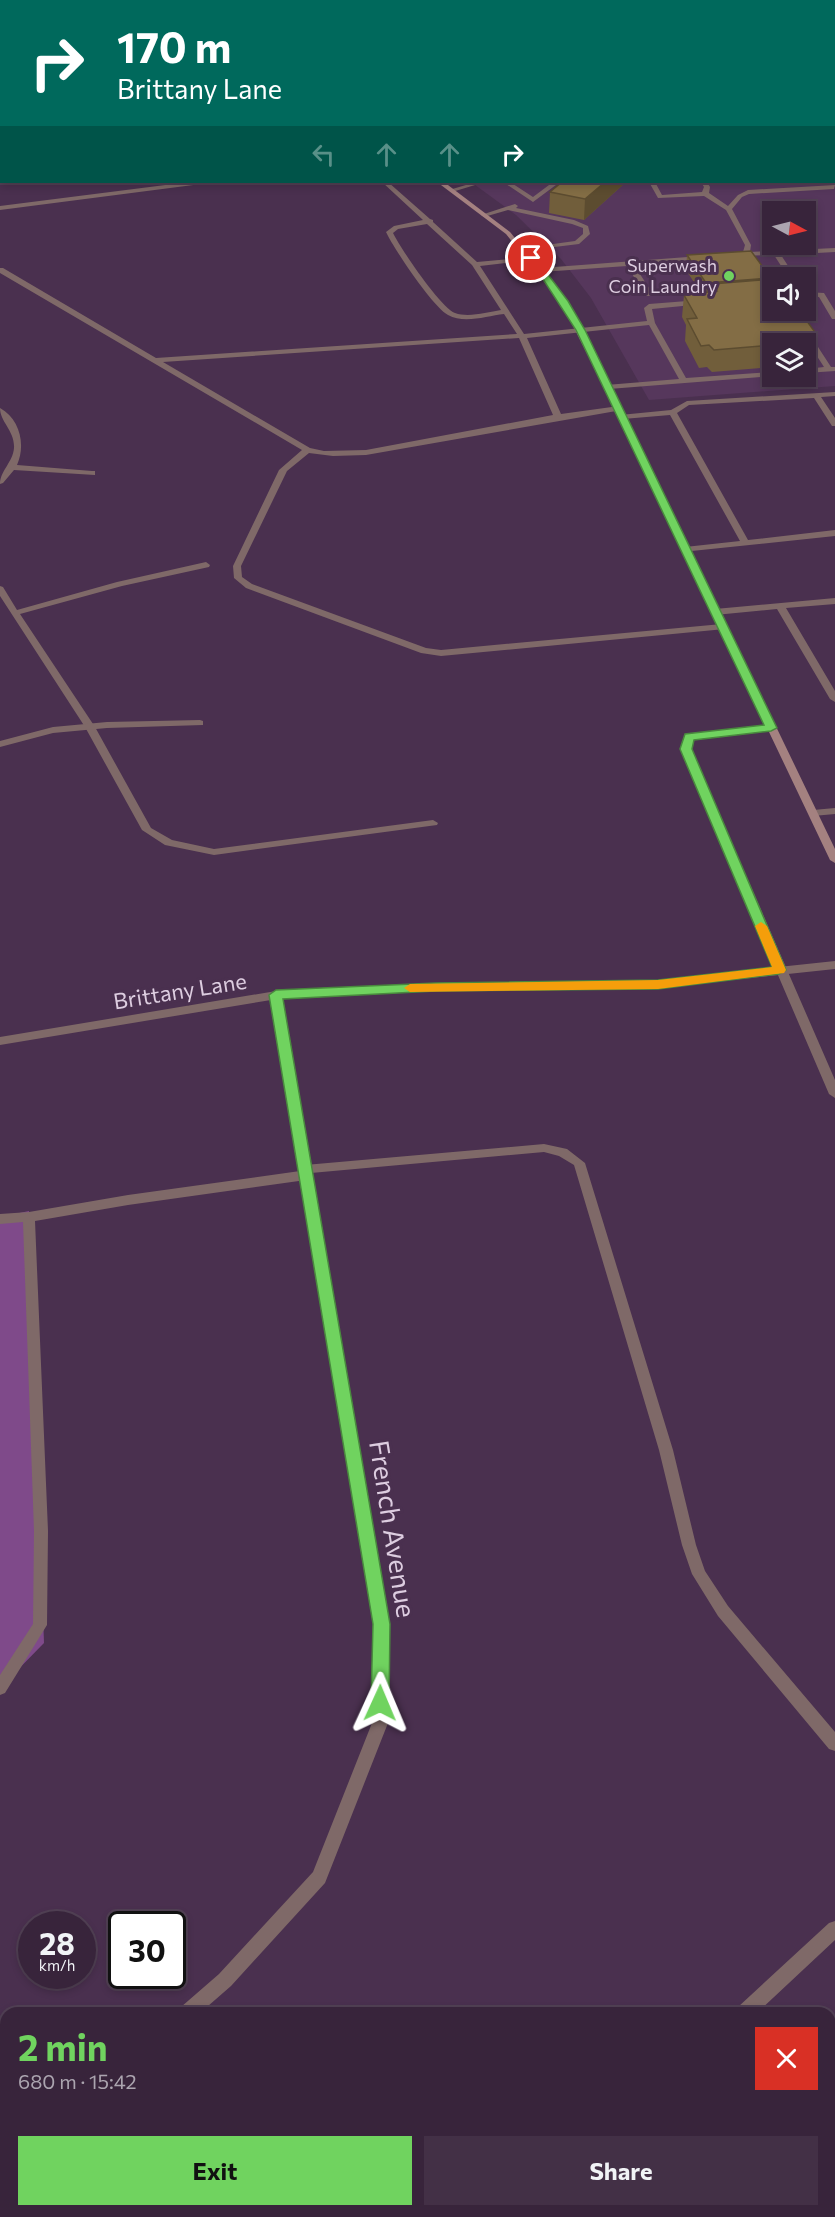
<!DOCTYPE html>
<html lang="en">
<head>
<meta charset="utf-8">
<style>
	body { margin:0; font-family:Commissioner,sans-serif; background:#433046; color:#f1f3f6; height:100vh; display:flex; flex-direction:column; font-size:22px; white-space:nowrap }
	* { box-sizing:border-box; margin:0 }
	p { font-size:20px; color:#aba4af }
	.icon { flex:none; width:33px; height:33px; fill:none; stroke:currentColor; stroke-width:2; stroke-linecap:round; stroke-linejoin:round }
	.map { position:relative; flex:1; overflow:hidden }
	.sheet { position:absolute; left:0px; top:2007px; width:836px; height:210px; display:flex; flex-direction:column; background:#38243b; border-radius:18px 18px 0 0; box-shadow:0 3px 9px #0003,0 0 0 2px #524155 }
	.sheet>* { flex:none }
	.hud { position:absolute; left:0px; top:0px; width:836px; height:183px; box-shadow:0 3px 9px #0003,0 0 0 2px #524155; background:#00695c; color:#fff; overflow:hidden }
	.needle { width:39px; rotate:97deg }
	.fabs { position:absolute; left:762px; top:201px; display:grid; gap:12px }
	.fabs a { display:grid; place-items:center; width:54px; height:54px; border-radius:0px; background:#38243b; box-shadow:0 3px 9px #0003,0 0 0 2px #524155; font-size:30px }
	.speed { position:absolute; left:18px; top:1911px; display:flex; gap:12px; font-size:30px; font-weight:700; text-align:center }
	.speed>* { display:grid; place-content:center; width:78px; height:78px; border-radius:50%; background:#38243b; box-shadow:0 3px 9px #0003,0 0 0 2px #524155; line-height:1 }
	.speed small { font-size:15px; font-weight:400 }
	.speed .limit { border:3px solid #111; border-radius:9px; background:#fff; color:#111 }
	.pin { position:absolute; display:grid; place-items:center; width:51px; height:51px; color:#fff; margin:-26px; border:3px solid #fff; border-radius:50%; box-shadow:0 2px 6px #0007 }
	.me { position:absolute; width:66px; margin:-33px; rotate:1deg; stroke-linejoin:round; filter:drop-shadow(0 0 4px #0008) }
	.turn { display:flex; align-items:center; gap:21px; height:126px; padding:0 18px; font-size:27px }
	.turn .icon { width:78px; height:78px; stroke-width:2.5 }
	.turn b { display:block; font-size:42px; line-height:51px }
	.lanes { display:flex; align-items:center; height:57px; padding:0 18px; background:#0003; justify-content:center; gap:30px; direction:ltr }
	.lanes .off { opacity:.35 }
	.round { display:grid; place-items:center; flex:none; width:63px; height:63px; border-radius:0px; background:#433046 }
	.summary { display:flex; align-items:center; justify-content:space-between; height:102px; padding:0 18px }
	h1 { font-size:36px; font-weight:700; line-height:45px; color:#70d35f }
	.button { display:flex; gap:12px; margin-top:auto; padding:12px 18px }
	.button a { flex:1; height:69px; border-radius:0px; background:#70d35f; color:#111; font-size:24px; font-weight:700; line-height:69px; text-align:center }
	.button a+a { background:#433046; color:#f1f3f6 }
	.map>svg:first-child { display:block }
	.built { fill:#56375c; fill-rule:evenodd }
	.green { fill:#7f4a8a }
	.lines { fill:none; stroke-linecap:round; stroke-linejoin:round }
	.lane { fill:#7f6968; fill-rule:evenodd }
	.street { fill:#7f6968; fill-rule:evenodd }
	.secondary { fill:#a48180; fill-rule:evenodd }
	.primary { fill:#c09493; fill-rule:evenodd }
	.wall { fill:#715e3b }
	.shaded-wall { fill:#5c4c30 }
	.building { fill:#836d45; stroke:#5c4c30; stroke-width:1.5 }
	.route { fill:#70d35f; stroke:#49893e; stroke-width:1.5 }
	.slow { fill:#f59e0b }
	.poi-dot { fill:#70d35f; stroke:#4a304f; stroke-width:2 }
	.labels { text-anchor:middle; stroke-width:6; stroke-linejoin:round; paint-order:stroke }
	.far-poi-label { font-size:18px; fill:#ddcde0; stroke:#4a304f; text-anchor:end }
	.street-label { font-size:22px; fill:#ddcde0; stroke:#4a304f }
	.near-street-label { font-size:27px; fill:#ddcde0; stroke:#4a304f }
</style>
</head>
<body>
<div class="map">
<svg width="835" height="2217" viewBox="0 0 835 2217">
	<rect width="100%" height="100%" fill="#4a304f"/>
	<path class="built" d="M 642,0 L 835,0 L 835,386 L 649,400 L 591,298 L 561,259 L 516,215 L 471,182 L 834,182 L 834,2 ZM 772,212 L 806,212 L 806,244 L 772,244 ZM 772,278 L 806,278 L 806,310 L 772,310 ZM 772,344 L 806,344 L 806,376 L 772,376 Z"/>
	<path class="green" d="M 29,1211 L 44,1643 L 0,1688 L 0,1217 Z"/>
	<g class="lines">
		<path class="lane" d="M 347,0 L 353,0 L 354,2 L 348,2 Z
			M 0,84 L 2,84 L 2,88 L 0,88 Z
			M 834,97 L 835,97 L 835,102 L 834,102 Z
			M 834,149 L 835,149 L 835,153 L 834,153 Z
			M 0,175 L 2,175 L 2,181 L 0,180 Z
			M 189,182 L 204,182 L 201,184 L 0,210 L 0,206 Z
			M 382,182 L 388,182 L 430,219 L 433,220 L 433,222 L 477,262 L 533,257 L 535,258 L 531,260 L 480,266 L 524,334 L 647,321 L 644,308 L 649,304 L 700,300 L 704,302 L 703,304 L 652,309 L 655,323 L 686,378 L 772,372 L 772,376 L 609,389 L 606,389 L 606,385 L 679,379 L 649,325 L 527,338 L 561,414 L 619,406 L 622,406 L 622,410 L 366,455 L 333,456 L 309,453 L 287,471 L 241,566 L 242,577 L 252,584 L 426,648 L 441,650 L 722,624 L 725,625 L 725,629 L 441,656 L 421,653 L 246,588 L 234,578 L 233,566 L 279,470 L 302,450 L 0,273 L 0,268 L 3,268 L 156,358 L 517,334 L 504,314 C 487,316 464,324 448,315 C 433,307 394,249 386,232 L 394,226 L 423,220 ZM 427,224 L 472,265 L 501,310 C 487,312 469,318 455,313 C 440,307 401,249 393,233 L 398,229 ZM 519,338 L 553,415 L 366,450 L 324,451 L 310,448 L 163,362 Z
			M 476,182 L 485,182 L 452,192 L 449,190 Z
			M 503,182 L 510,182 L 533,197 L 553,182 L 560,182 L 533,202 Z
			M 649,182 L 655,182 L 662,195 L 702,192 L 704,187 L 701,182 L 707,182 L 710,187 L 709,193 L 728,206 L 738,195 L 748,190 L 835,185 L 834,189 L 749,194 L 742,197 L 732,209 L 751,245 L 750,252 L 835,248 L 835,252 L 781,255 L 796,278 L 789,278 L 774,255 L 731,256 L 731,254 L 743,252 L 745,245 L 726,210 L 704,196 L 658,198 Z
			M 515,204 L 518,206 L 516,208 L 574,220 L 588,226 L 590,234 L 579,244 L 522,251 L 520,250 L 524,248 L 575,241 L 583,234 L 583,228 L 572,224 L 508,210 L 484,217 L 481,215 Z
			M 701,256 L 705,258 L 703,259 L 634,265 L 653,294 L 649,296 L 646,296 L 627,266 L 541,272 L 537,270 L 541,268 Z
			M 806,292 L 824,293 L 835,311 L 835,319 L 832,319 L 819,297 L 806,296 Z
			M 787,310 L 794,310 L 831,367 L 835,367 L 835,371 L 806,373 L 806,369 L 824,367 Z
			M 835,392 L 835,396 L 821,397 L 835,418 L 835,426 L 832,426 L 814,398 L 689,405 L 677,413 L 748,540 L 835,530 L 835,536 L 682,552 L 681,550 L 685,547 L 740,541 L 670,415 L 623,419 L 620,419 L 620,415 L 671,410 L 687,401 Z
			M 206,562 L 210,565 L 209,567 L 122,586 L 20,614 L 95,727 L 151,828 L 172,840 L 214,849 L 433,820 L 438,823 L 437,825 L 214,855 L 165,845 L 142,830 L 85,727 L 0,596 L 0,586 L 3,587 L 17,610 L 117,582 Z
			M 835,598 L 835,604 L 786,608 L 835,691 L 835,702 L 830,699 L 777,609 L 715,615 L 710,612 L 715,609 Z
			M 771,725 L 774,726 L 774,730 L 693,739 L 691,749 L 835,1080 L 835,1098 L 829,1094 L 681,749 L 686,735 Z
			M 835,808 L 835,814 L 813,816 L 808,813 L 813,810 Z
			M 544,1144 L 567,1149 L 585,1163 L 673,1450 L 696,1545 L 705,1571 L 728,1606 L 835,1732 L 835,1751 L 829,1749 L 718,1616 L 692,1574 L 682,1545 L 659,1450 L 574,1165 L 559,1156 L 544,1152 L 311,1173 L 310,1178 L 306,1180 L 128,1205 L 35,1221 L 48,1531 L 47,1625 L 5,1693 L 0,1695 L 0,1675 L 33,1624 L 34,1531 L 23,1222 L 0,1224 L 0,1214 L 29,1212 L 128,1195 L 300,1171 L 299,1169 L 301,1166 L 305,1165 Z
			M 835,1921 L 835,1940 L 757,2013 L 735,2013 L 738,2007 L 829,1923 Z
			M 539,2211 L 561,2211 L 559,2217 L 537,2217 Z"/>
		<path class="street" d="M 0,408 C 20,419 26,445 17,465 L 92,471 L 95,471 L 95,475 L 14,470 L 3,483 L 0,484 C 0,471 13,462 14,448 C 15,431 0,422 0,408 Z
			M 200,720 L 203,721 L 203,725 L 107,728 L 53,733 L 0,747 L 0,741 L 53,727 L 107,722 Z
			M 835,961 L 835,969 L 658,988 L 436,991 L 282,998 L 389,1624 L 388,1723 L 325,1883 L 231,1986 L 200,2013 L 178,2013 L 181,2007 L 219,1974 L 313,1872 L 372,1723 L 375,1624 L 271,1000 L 0,1045 L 0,1037 L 276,991 L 436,983 L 658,980 Z
			M 6,2161 L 6,2182 L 0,2184 L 0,2163 Z"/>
		<path class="secondary" d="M 84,0 L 91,0 L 82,2 Z
			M 196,0 L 202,0 L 203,2 L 197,2 Z
			M 0,28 L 2,28 L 2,32 L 0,32 Z
			M 437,182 L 444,182 L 510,232 L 569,303 L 627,417 L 835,849 L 835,863 L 830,860 L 619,417 L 562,304 L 506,234 Z"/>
		<path class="primary" d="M 834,118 L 835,118 L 835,122 L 834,122 Z
			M 0,179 L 2,182 L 6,182 L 0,184 Z"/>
	</g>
	<path class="wall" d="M 607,0 L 835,0 L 835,87 L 834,86 L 834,2 L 607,2 Z
		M 626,182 L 584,220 L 549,213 L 550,192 Z
		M 687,255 L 771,278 L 771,279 L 817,335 L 814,357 L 806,358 L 806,344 L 772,344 L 772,367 L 712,372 L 707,367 L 699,368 L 685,341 L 686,325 L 682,317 L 684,295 L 701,293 L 686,270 Z"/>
	<path class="shaded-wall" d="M 688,0 L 721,0 L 721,2 L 680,2 Z
		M 605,182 L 626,182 L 584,220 L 585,199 Z"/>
	<path class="building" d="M 621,0 L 688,0 L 680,2 L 622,2 Z
		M 732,0 L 835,0 L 835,63 L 834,62 L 834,2 L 735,2 Z
		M 562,182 L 605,182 L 585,199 L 550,192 Z
		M 751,251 L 771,278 L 706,283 L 687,255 Z
		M 772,279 L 772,310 L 799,310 L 817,335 L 790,337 L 793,344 L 772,344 L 772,345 L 714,350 L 709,345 L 701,346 L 687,319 L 697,318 L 684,295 L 717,291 L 712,284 Z"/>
	<path class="route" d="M 528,256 L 534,256 L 568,301 L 585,330 L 777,728 L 771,731 L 694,740 L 692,749 L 786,970 L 779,974 L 658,989 L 436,991 L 283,999 L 390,1624 L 389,1703 L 386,1709 L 380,1711 L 374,1709 L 371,1703 L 373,1624 L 269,995 L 276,990 L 436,983 L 658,980 L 772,967 L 680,749 L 685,734 L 764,725 L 576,330 Z"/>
	<path class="slow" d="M 761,922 L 767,926 L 786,970 L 784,973 L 658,989 L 410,992 L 404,988 L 410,984 L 658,980 L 772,967 L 755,926 Z"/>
	<circle class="poi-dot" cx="729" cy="276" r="6"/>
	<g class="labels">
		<g class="far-poi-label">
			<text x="717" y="272">Superwash<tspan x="717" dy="21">Coin Laundry</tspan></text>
		</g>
		<g class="street-label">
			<text transform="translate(180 991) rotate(-9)" y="8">Brittany Lane</text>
		</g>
		<g class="near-street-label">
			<text transform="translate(392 1529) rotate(81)" y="9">French Avenue</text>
		</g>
	</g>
</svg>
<div class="fabs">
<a><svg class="needle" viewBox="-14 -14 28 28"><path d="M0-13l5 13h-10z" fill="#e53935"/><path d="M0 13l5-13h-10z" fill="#aba4af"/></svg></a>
<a><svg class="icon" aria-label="sound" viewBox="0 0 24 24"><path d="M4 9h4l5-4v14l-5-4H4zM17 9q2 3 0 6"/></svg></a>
<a><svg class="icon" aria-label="layers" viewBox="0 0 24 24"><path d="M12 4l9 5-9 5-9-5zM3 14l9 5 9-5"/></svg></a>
</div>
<div class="speed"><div>28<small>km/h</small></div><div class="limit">30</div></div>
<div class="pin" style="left:531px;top:258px;background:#d93025"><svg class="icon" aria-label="arrive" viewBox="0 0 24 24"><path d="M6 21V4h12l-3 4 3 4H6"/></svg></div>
<svg class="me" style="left:380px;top:1703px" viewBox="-20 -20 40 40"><path d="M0-17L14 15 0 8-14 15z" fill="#70d35f" stroke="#fff" stroke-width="4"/></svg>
<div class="hud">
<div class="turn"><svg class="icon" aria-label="right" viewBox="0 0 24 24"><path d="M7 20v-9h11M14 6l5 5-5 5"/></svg><div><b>170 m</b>Brittany Lane</div></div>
<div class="lanes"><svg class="icon off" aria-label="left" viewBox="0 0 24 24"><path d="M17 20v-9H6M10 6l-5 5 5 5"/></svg><svg class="icon off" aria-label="ahead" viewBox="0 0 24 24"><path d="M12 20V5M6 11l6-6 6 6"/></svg><svg class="icon off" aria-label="ahead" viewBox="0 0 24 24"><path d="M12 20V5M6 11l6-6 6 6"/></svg><svg class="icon" aria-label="right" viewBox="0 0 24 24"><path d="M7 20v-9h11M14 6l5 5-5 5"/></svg></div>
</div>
<section class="sheet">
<div class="summary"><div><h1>2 min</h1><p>680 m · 15:42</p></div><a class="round" style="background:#d93025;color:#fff"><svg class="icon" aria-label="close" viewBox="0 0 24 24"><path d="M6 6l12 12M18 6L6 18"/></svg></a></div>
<div class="button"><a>Exit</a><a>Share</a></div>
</section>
</div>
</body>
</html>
